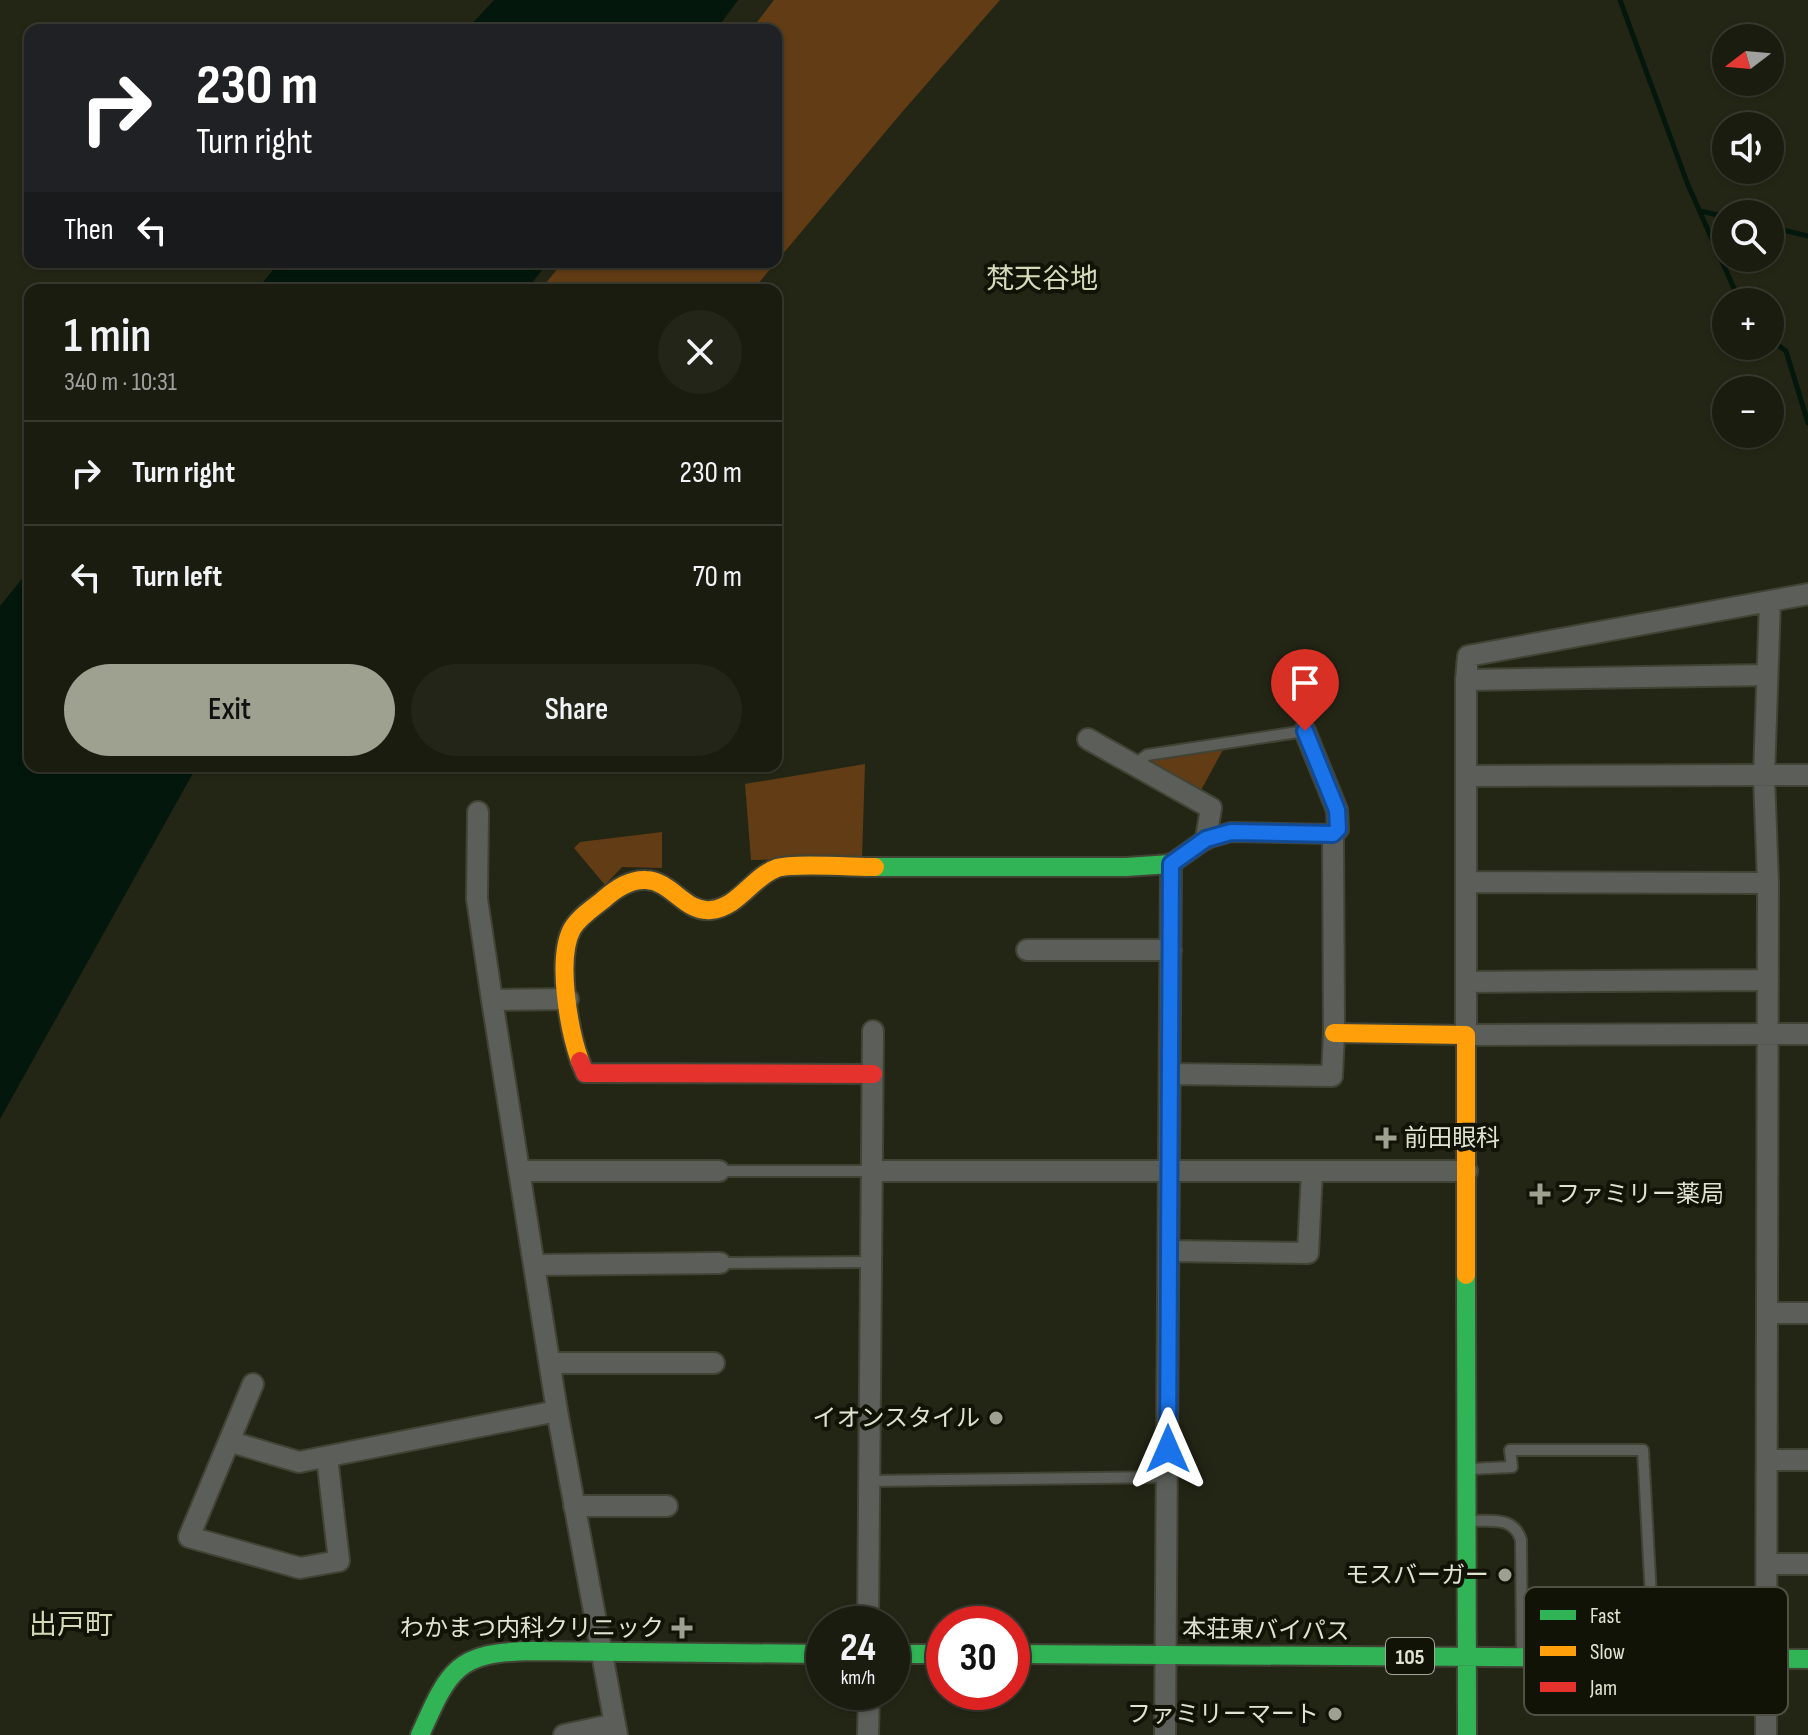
<!DOCTYPE html>
<html lang="en">
<head>
<meta charset="utf-8">
<style>
	body { margin:0; font-family:"Sofia Sans Condensed","Noto Sans JP",sans-serif; background:#242519; color:#f1f3f6; height:100vh; display:flex; flex-direction:column; font-size:30px; white-space:nowrap }
	* { box-sizing:border-box; margin:0 }
	p { font-size:26px; color:#a0a19f }
	.icon { flex:none; width:44px; height:44px; fill:none; stroke:currentColor; stroke-width:2; stroke-linecap:round; stroke-linejoin:round }
	.map { position:relative; flex:1; overflow:hidden }
	.side { position:absolute; left:24px; top:284px; width:758px; height:488px; display:flex; flex-direction:column; background:#1b1c10; border-radius:16px; box-shadow:0 2px 6px #0004,0 0 0 2px #393a30 }
	.side>* { flex:none }
	.guide { position:absolute; left:24px; top:24px; width:758px; height:244px; border-radius:16px; box-shadow:0 2px 6px #0004,0 0 0 2px #393a30; background:#202124; color:#fff; overflow:hidden }
	.needle { width:52px; rotate:254deg }
	.buttons { position:absolute; left:1712px; top:24px; display:grid; gap:16px }
	.buttons a { display:grid; place-items:center; width:72px; height:72px; border-radius:50%; background:#1b1c10; box-shadow:0 2px 6px #0004,0 0 0 2px #393a30; font-size:40px }
	.speed { position:absolute; left:806px; top:1606px; display:flex; gap:16px; font-size:40px; font-weight:700; text-align:center }
	.speed>* { display:grid; place-content:center; width:104px; height:104px; border-radius:50%; background:#1b1c10; box-shadow:0 2px 6px #0004,0 0 0 2px #393a30; line-height:1 }
	.speed small { font-size:20px; font-weight:400 }
	.speed .limit { border:12px solid #d22; background:#fff; color:#111 }
	.pin { position:absolute; display:grid; place-items:center; width:68px; height:68px; color:#fff; margin:-82px -34px; border-radius:50% 50% 50% 0; rotate:-45deg; box-shadow:0 0 8px #0007 }
	.pin .icon { rotate:45deg }
	.me { position:absolute; width:88px; margin:-44px; rotate:0deg; stroke-linejoin:round; filter:drop-shadow(0 0 6px #0008) }
	.turn { display:flex; align-items:center; gap:28px; height:168px; padding:0 40px; font-size:36px }
	.turn .icon { width:104px; height:104px; stroke-width:2.5 }
	.turn b { display:block; font-size:56px; line-height:68px }
	.then { display:flex; align-items:center; height:76px; padding:0 40px; background:#0003; gap:16px; font-size:30px }
	.round { display:grid; place-items:center; flex:none; width:84px; height:84px; border-radius:42px; background:#242519 }
	.overview { display:flex; align-items:center; justify-content:space-between; height:136px; padding:0 40px }
	h1 { font-size:48px; font-weight:600; line-height:60px }
	.action { display:flex; gap:16px; margin-top:auto; padding:16px 40px }
	.action a { flex:1; height:92px; border-radius:48px; background:#9fa190; color:#111; font-size:32px; font-weight:600; line-height:92px; text-align:center }
	.action a+a { background:#242519; color:#f1f3f6 }
	ul { padding:0; list-style:none }
	li { display:flex; align-items:center; gap:24px; height:104px; padding:0 40px; border-top:2px solid #393a30 }
	li div { flex:1 }
	li b { display:block; font-size:30px }
	li em { font-style:normal }
	.map>svg:first-child { display:block }
	.green { fill:#613c15 }
	.water { fill:#03170c }
	.lines { fill:none; stroke-linecap:round; stroke-linejoin:round }
	.stream { stroke:#03170c; stroke-width:5 }
	.lane-casing { stroke:#414335; stroke-width:14 }
	.street-casing { stroke:#414335; stroke-width:24 }
	.fast-casing { stroke:#414335; stroke-width:22 }
	.slow-casing { stroke:#414335; stroke-width:22 }
	.jam-casing { stroke:#414335; stroke-width:22 }
	.lane { stroke:#5c5f59; stroke-width:10 }
	.street { stroke:#5c5f59; stroke-width:20 }
	.fast { stroke:#30b455; stroke-width:18 }
	.slow { stroke:#ff9f0a; stroke-width:18 }
	.jam { stroke:#e5322d; stroke-width:18 }
	.route-casing { stroke:#114b97; stroke-width:20 }
	.route { stroke:#1a73e8; stroke-width:14 }
	.poi-dot { fill:#9fa190; stroke:#121307; stroke-width:3 }
	.labels { text-anchor:middle; stroke-width:8; stroke-linejoin:round; paint-order:stroke }
	.shield { fill:#121307; stroke:#a3a595; stroke-width:2 }
	.shield-label { font-size:22px; font-weight:bold; fill:#e1e3d2 }
	.poi-label { font-size:24px; fill:#e1e3d2; stroke:#121307; text-anchor:end }
	.street-label { font-size:24px; fill:#e1e3d2; stroke:#121307 }
	.quarter-label { font-size:28px; fill:#d4d9b7; stroke:#121307 }
	.key { fill:#121307; stroke:#505144; stroke-width:2 }
	.key-label { font-size:22px; fill:#e1e3d2 }
</style>
</head>
<body>
<div class="map">
<svg width="1808" height="1735" viewBox="0 0 1808 1735">
	<rect width="100%" height="100%" fill="#242615"/>
	<path class="green" d="M 774,0 L 1000,0 L 903,111 L 776,262 L 776,30 L 751,30 Z
		M 563,262 L 776,262 L 753,290 L 540,290 Z
		M 1224,748 L 1200,792 L 1147,758 Z
		M 865,764 L 862,858 L 751,860 L 745,784 Z
		M 662,832 L 662,868 L 622,867 L 605,885 L 574,848 L 580,842 Z"/>
	<path class="water" d="M 494,0 L 738,0 L 716,30 L 466,30 Z
		M 279,262 L 548,262 L 527,290 L 257,290 Z
		M 30,569 L 30,766 L 197,766 L 0,1119 L 0,606 Z"/>
	<g class="lines">
		<path class="stream" d="M 1620,0 L 1688,185 L 1740,302
			M 1701,211 L 1726,217
			M 1770,227 L 1808,236
			M 1770,339 L 1786,351 L 1808,423"/>
		<g class="lane-casing">
			<path id="lane" d="M 1135,764 L 1147,755 L 1305,731
				M 719,1171 L 873,1171
				M 720,1263 L 873,1262
				M 1469,1469 L 1512,1467 L 1510,1450 L 1643,1450 L 1654,1652
				M 870,1481 L 1167,1477
				M 1470,1521 C 1490,1521 1514,1516 1521,1540 L 1522,1651"/>
		</g>
		<g class="street-casing">
			<path id="street" d="M 1808,594 L 1468,656 L 1466,680 L 1466,1035 L 1808,1034
				M 1466,680 L 1765,675
				M 1088,739 L 1211,808 L 1206,839
				M 1468,776 L 1808,775
				M 478,812 L 477,899 L 492,1000 L 557,1411 L 617,1735
				M 1467,882 L 1768,883
				M 1027,950 L 1171,950
				M 1467,982 L 1768,980
				M 492,1000 L 568,999
				M 1170,1074 L 1332,1076 L 1334,1033 L 1333,834 L 1338,829 L 1337,810 L 1305,731
				M 519,1171 L 719,1171
				M 873,1171 L 1467,1171
				M 1169,1251 L 1308,1253 L 1312,1171
				M 534,1265 L 720,1263
				M 1768,1313 L 1808,1313
				M 550,1363 L 714,1363
				M 253,1384 L 189,1537 L 300,1568 L 339,1561 L 327,1457
				M 231,1442 L 299,1462 L 557,1411
				M 1767,1460 L 1808,1460
				M 574,1506 L 667,1506
				M 1767,1564 L 1808,1564
				M 868,1624 L 873,1031
				M 564,1735 L 615,1724
				M 868,1735 L 869,1692
				M 1165,1735 L 1171,864
				M 1766,1735 L 1768,883 L 1764,776 L 1770,601"/>
		</g>
		<g class="fast-casing">
			<path id="fast" d="M 875,867 L 1126,867 L 1171,864 L 1206,839 L 1231,832 L 1333,834
				M 1466,1275 L 1467,1735
				M 892,1654 L 944,1654
				M 1012,1654 L 1808,1659
				M 420,1735 C 449,1670 456,1652 532,1651 L 824,1654"/>
		</g>
		<g class="slow-casing">
			<path id="slow" d="M 1334,1033 L 1466,1035 L 1466,1275
				M 580,1061 C 569,1030 556,959 572,929 C 579,917 593,908 603,900 C 615,889 630,879 646,880 C 672,881 685,913 711,910 C 739,907 752,877 777,868 C 794,863 853,867 875,867"/>
		</g>
		<g class="jam-casing">
			<path id="jam" d="M 580,1061 L 585,1073 L 873,1074"/>
		</g>
		<use href="#lane" class="lane"/>
		<use href="#street" class="street"/>
		<use href="#fast" class="fast"/>
		<use href="#slow" class="slow"/>
		<use href="#jam" class="jam"/>
	</g>
	<g class="lines">
		<g class="route-casing">
			<path id="route" d="M 1168,1449 L 1171,864 L 1206,839 L 1231,832 L 1333,834 L 1338,829 L 1337,810 L 1305,731"/>
		</g>
		<use href="#route" class="route"/>
	</g>
	<g class="poi-dot">
		<path d="M1382 1126h8v8h8v8h-8v8h-8v-8h-8v-8h8z"/>
		<path d="M1536 1182h8v8h8v8h-8v8h-8v-8h-8v-8h8z"/>
		<circle cx="996" cy="1418" r="8"/>
		<circle cx="1505" cy="1575" r="8"/>
		<path d="M678 1616h8v8h8v8h-8v8h-8v-8h-8v-8h8z"/>
		<circle cx="1335" cy="1714" r="8"/>
	</g>
	<g class="labels">
		<rect class="shield" x="1386" y="1638" width="48" height="36" rx="6"/>
		<g class="shield-label">
			<text x="1410" y="1664">105</text>
		</g>
		<g class="poi-label">
			<text x="1404" y="1146" text-anchor="start">前田眼科</text>
			<text x="1556" y="1202" text-anchor="start">ファミリー薬局</text>
			<text x="980" y="1426">イオンスタイル</text>
			<text x="1489" y="1583">モスバーガー</text>
			<text x="664" y="1636">わかまつ内科クリニック</text>
			<text x="1319" y="1722">ファミリーマート</text>
		</g>
		<g class="street-label">
			<text transform="translate(1266 1630) rotate(1)" y="8">本荘東バイパス</text>
		</g>
		<g class="quarter-label">
			<text x="1042" y="288">梵天谷地</text>
			<text x="71" y="1634">出戸町</text>
		</g>
	</g>
	<rect x="1524" y="1587" width="264" height="128" rx="12" class="key"/>
	<rect x="1540" y="1610" width="36" height="10" fill="#30b455"/>
	<rect x="1540" y="1646" width="36" height="10" fill="#ff9f0a"/>
	<rect x="1540" y="1682" width="36" height="10" fill="#e5322d"/>
	<g class="key-label">
		<text x="1590" y="1623">Fast</text>
		<text x="1590" y="1659">Slow</text>
		<text x="1590" y="1695">Jam</text>
	</g>
</svg>
<div class="buttons">
<a><svg class="needle" viewBox="-14 -14 28 28"><path d="M0-13l5 13h-10z" fill="#e53935"/><path d="M0 13l5-13h-10z" fill="#a0a19f"/></svg></a>
<a><svg class="icon" aria-label="sound" viewBox="0 0 24 24"><path d="M4 9h4l5-4v14l-5-4H4zM17 9q2 3 0 6"/></svg></a>
<a><svg class="icon" aria-label="search" viewBox="0 0 24 24"><circle cx="10" cy="10" r="6"/><path d="M15 15l6 6"/></svg></a>
<a>+</a>
<a>−</a>
</div>
<div class="speed"><div>24<small>km/h</small></div><div class="limit">30</div></div>
<div class="pin" style="left:1305px;top:731px;background:#d93025"><svg class="icon" aria-label="arrive" viewBox="0 0 24 24"><path d="M6 21V4h12l-3 4 3 4H6"/></svg></div>
<svg class="me" style="left:1168px;top:1449px" viewBox="-20 -20 40 40"><path d="M0-17L14 15 0 8-14 15z" fill="#1a73e8" stroke="#fff" stroke-width="4"/></svg>
<div class="guide">
<div class="turn"><svg class="icon" aria-label="right" viewBox="0 0 24 24"><path d="M7 20v-9h11M14 6l5 5-5 5"/></svg><div><b>230 m</b>Turn right</div></div>
<div class="then">Then<svg class="icon" aria-label="left" viewBox="0 0 24 24"><path d="M17 20v-9H6M10 6l-5 5 5 5"/></svg></div>
</div>
<section class="side">
<div class="overview"><div><h1>1 min</h1><p>340 m · 10:31</p></div><a class="round"><svg class="icon" aria-label="close" viewBox="0 0 24 24"><path d="M6 6l12 12M18 6L6 18"/></svg></a></div>
<ul>
<li><svg class="icon" aria-label="right" viewBox="0 0 24 24"><path d="M7 20v-9h11M14 6l5 5-5 5"/></svg><div><b>Turn right</b></div><em>230 m</em></li>
<li><svg class="icon" aria-label="left" viewBox="0 0 24 24"><path d="M17 20v-9H6M10 6l-5 5 5 5"/></svg><div><b>Turn left</b></div><em>70 m</em></li>
</ul>
<div class="action"><a>Exit</a><a>Share</a></div>
</section>
</div>
</body>
</html>
